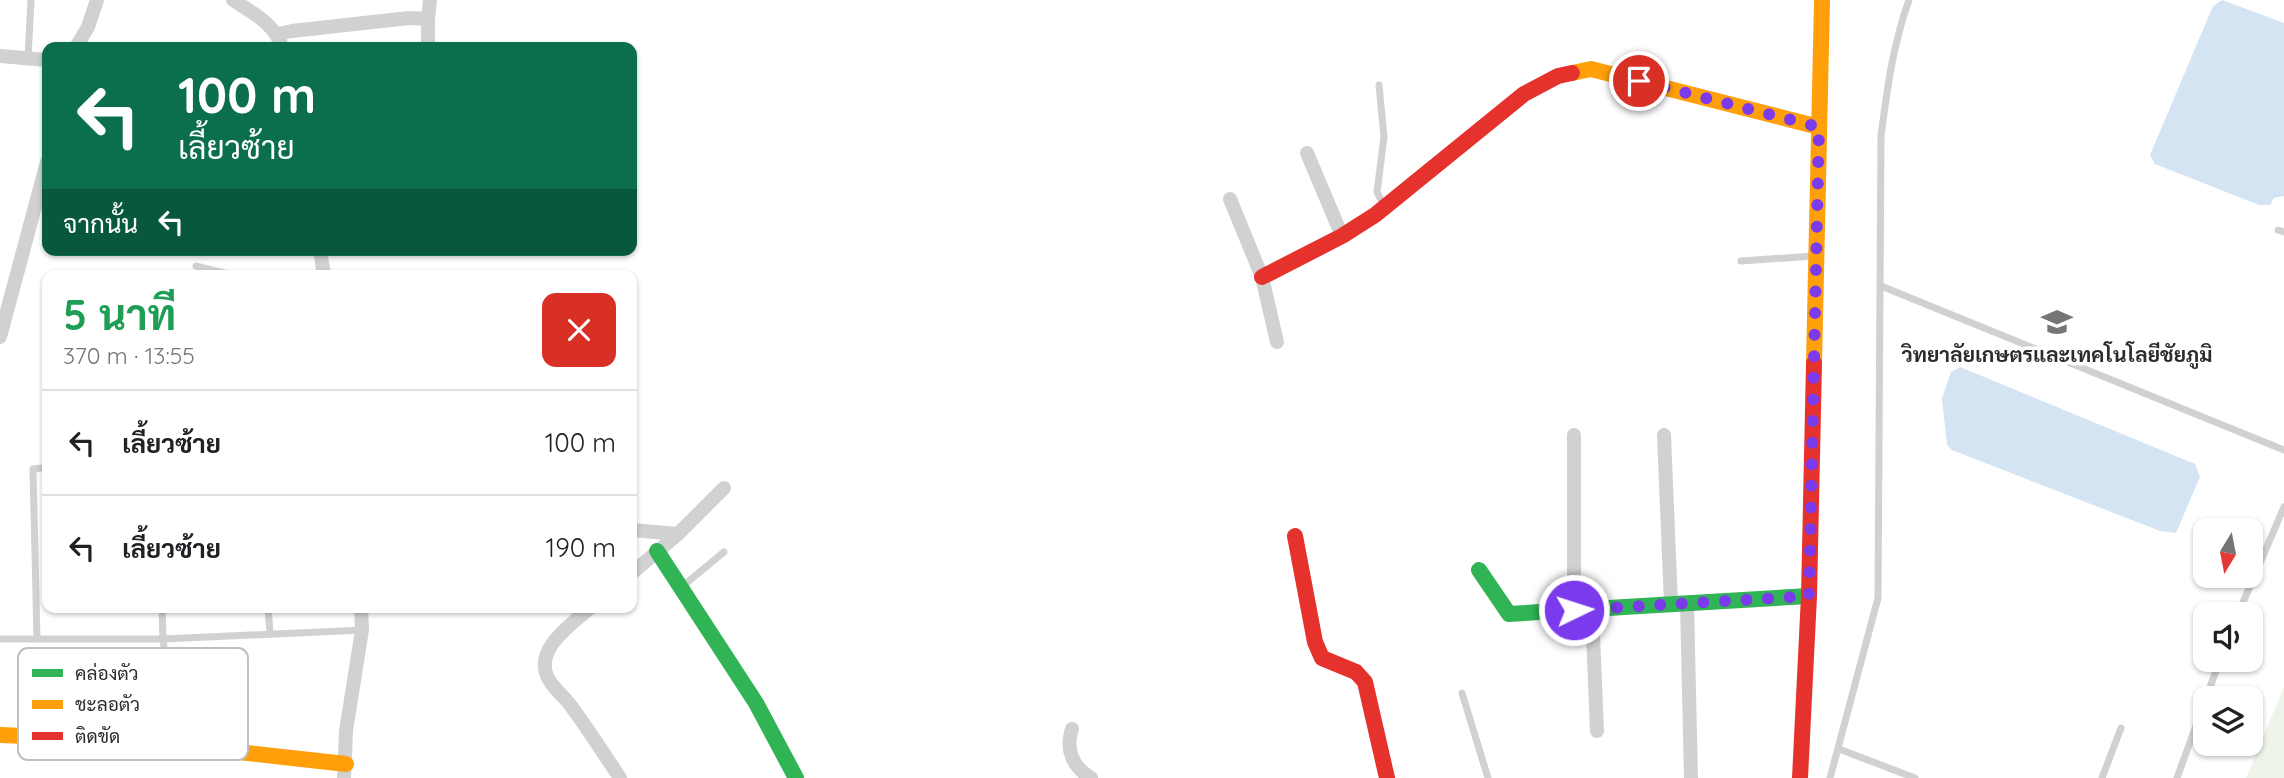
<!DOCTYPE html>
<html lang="th">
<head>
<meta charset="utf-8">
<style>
	body { margin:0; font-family:Quicksand,Sarabun,sans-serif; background:#f2f2f2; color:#202124; height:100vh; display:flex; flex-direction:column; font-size:26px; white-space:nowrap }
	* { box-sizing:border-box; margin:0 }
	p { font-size:23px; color:#757577 }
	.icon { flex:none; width:38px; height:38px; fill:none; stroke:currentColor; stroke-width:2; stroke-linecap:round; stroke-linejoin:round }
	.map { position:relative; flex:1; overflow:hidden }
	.details { position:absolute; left:42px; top:270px; width:595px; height:343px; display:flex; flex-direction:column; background:#fff; border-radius:14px; box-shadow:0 2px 5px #0004 }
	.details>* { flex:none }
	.guide { position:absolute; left:42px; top:42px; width:595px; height:214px; border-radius:14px; box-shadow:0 2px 5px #0004; background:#0b6e4f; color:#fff; overflow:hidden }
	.needle { width:46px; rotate:190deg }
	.fabs { position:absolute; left:2193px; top:518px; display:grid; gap:14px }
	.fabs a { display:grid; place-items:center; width:70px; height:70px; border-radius:14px; background:#fff; box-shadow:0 2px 5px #0004; font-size:35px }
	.pin { position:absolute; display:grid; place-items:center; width:60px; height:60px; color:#fff; margin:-30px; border:4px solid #fff; border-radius:50%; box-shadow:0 2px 7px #0007 }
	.me { position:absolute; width:77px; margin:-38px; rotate:86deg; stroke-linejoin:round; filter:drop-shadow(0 0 5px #0008) }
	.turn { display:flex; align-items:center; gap:24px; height:147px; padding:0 21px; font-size:32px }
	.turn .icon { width:91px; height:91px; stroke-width:2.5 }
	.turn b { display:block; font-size:49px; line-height:60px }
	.then { display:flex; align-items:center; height:66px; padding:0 21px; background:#0003; gap:14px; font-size:26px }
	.round { display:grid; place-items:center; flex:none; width:74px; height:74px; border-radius:14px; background:#f2f2f2 }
	.head { display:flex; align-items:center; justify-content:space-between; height:119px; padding:0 21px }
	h1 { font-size:42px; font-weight:700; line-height:52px; color:#1e9e55 }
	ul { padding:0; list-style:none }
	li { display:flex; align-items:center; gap:21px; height:105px; padding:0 21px; border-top:2px solid #e0e0e0 }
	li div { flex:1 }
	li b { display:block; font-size:26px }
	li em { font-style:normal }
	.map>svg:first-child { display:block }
	.green { fill:#eef4e9 }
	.water { fill:#d4e4f3 }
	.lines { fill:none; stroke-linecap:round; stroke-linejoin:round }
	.lane { stroke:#d1d1d1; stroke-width:7 }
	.street { stroke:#d1d1d1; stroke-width:14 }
	.fast { stroke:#30b455; stroke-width:16 }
	.slow { stroke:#ff9f0a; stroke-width:16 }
	.jam { stroke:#e5322d; stroke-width:16 }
	.route { stroke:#7c3aed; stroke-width:12; stroke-dasharray:0 21.6 }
	.labels { text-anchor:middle; stroke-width:7; stroke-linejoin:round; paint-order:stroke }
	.poi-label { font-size:21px; font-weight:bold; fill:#2c2c2c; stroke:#fff }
	.key { fill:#fff; stroke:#c0c0c0; stroke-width:2 }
	.key-label { font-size:19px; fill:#2c2c2c }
</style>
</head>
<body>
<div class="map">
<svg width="2284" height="778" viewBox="0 0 2284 778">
	<rect width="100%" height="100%" fill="#fff"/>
	<path class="green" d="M 2284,687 L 2284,778 L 2246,778 Z"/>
	<path class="water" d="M 2222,0 L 2284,23 L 2284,196 L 2274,198 L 2270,205 L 2259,205 L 2155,164 L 2150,155 L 2213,6 Z
		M 1960,367 L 2195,464 L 2200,477 L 2176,533 L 2160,531 L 1952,450 L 1947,445 L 1942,398 L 1951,372 Z"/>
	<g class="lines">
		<path class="lane" d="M 28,58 L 31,0
			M 1379,85 L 1384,137 L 1377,192 L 1383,204
			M 2278,230 L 2284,232
			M 1741,261 L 1814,256
			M 196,266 L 232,275
			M 1881,286 L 2284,450
			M 684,585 L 724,552
			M 162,607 L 163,639 L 170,694
			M 268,607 L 270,633
			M 2238,614 L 2284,507
			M 0,639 L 163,639 L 362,630
			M 37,639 L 33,469 L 43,468
			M 37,693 L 197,694
			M 1462,693 L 1488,778
			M 2206,698 L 2220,660
			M 1839,749 L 1915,778
			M 1830,778 L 1878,598 L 1881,136 C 1887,90 1893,44 1909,0
			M 2102,778 L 2121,728
			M 2177,778 L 2205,701"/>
		<path class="street" d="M 233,0 C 253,13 275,24 282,47
			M 428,19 L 430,0
			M 278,34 L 292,31 L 409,18 L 428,19 L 428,47
			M 76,47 L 88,27 L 97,0
			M 0,56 L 47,60
			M 1307,153 L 1342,236
			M 1230,199 L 1262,277 L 1277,342
			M 320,250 L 324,275
			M 0,337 L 47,162
			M 1664,435 L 1671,604
			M 632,530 L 678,534 L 724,488
			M 632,573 L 678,534
			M 1687,603 L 1691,778
			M 591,607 C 573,623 535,648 547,676 C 552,688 564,696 571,706 C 588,729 604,754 620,778
			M 1592,609 L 1597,731
			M 1574,610 L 1574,435
			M 1072,729 C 1065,750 1073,767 1091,778
			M 344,778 L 346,731 L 362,630 L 361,607"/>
		<path class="fast" d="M 657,551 L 756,703 L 796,778
			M 1479,570 L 1509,614 L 1809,596"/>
		<path class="slow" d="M 1572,73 L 1591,69 L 1819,127
			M 1814,363 L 1822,0
			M 0,735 L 131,740 L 346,764"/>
		<path class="jam" d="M 1262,277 L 1342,236 L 1375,215 L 1524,94 L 1558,76 L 1572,73
			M 1295,536 L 1315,642 L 1322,658 L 1356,672 L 1365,682 L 1387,778
			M 1800,778 L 1809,596 L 1814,363"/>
	</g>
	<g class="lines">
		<path class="route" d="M 1574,610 L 1809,596 L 1819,127 L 1639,81"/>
	</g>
	<defs>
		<g id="university-bare" transform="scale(2.415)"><path d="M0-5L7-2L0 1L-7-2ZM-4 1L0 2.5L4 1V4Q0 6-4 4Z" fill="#767676" stroke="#fff" stroke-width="2.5" paint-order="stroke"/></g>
	</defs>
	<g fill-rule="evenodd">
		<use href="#university-bare" x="2057" y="322"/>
	</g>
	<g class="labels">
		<g class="poi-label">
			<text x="2057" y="362">วิทยาลัยเกษตรและเทคโนโลยีชัยภูมิ</text>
		</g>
	</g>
	<rect x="18" y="648" width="230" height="112" rx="10" class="key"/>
	<rect x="32" y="669" width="31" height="8" fill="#30b455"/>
	<rect x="32" y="700" width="31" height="9" fill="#ff9f0a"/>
	<rect x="32" y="732" width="31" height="8" fill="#e5322d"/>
	<g class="key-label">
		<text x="75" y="680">คล่องตัว</text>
		<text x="75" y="711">ชะลอตัว</text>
		<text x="75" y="743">ติดขัด</text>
	</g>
</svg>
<div class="fabs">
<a><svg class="needle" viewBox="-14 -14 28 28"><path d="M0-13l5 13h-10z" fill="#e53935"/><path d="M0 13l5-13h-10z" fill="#757577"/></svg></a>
<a><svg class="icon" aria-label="sound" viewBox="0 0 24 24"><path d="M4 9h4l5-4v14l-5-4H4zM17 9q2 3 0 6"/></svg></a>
<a><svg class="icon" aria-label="layers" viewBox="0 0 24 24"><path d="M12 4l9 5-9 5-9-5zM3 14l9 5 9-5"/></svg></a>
</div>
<div class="pin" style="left:1639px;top:81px;background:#d93025"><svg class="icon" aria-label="arrive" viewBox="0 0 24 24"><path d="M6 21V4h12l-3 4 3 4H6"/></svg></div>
<svg class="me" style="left:1574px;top:610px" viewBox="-20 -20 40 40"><circle r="17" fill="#7c3aed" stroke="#fff" stroke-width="3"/><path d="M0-11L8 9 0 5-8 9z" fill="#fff"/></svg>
<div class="guide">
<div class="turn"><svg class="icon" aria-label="left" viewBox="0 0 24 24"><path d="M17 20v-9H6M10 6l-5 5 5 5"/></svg><div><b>100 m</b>เลี้ยวซ้าย</div></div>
<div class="then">จากนั้น<svg class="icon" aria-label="left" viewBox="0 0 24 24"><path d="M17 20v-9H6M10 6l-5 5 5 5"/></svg></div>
</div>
<section class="details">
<div class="head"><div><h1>5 นาที</h1><p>370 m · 13:55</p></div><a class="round" style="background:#d93025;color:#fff"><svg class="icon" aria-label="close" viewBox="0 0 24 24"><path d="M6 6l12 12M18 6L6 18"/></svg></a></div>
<ul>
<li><svg class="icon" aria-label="left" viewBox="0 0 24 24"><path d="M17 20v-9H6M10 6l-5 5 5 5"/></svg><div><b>เลี้ยวซ้าย</b></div><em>100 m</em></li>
<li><svg class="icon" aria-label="left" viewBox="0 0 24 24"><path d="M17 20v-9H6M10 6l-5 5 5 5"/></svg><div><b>เลี้ยวซ้าย</b></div><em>190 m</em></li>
</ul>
</section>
</div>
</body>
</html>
